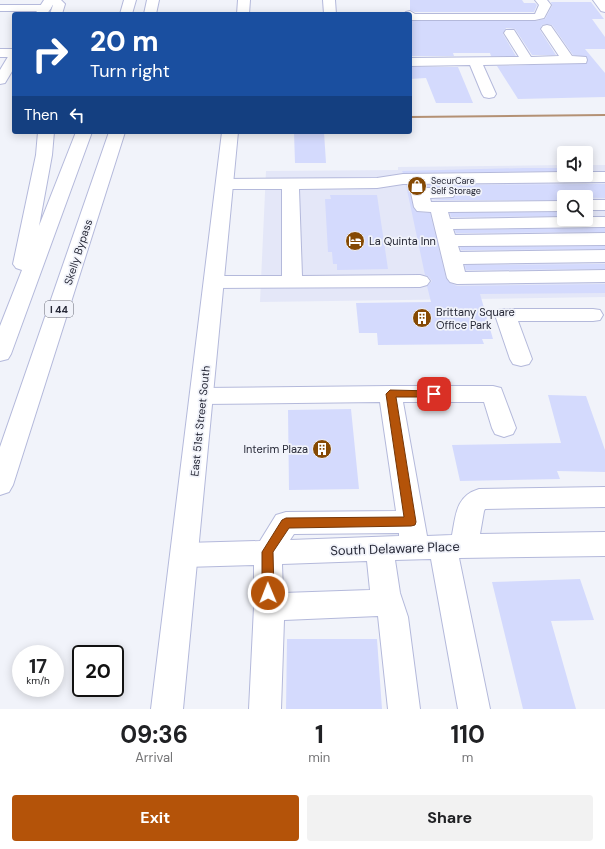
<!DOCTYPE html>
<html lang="en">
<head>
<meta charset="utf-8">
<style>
	body { margin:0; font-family:"DM Sans",sans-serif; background:#f2f2f2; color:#202124; height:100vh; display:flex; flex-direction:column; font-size:15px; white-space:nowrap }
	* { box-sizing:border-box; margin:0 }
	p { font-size:13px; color:#757577 }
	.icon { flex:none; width:22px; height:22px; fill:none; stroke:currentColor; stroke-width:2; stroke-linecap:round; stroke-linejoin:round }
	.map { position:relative; height:709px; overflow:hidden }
	.side { display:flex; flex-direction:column; background:#fff; flex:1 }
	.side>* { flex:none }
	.banner { position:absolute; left:12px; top:12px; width:400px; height:122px; border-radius:4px; box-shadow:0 2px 10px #0003; background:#1a4fa0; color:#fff; overflow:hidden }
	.tools { position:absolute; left:557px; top:146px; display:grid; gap:8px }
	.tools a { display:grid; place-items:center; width:36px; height:36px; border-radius:4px; background:#fff; box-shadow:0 2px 10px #0003; font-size:20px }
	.speed { position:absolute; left:12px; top:645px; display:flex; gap:8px; font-size:20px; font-weight:700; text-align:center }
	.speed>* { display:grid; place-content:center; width:52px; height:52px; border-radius:50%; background:#fff; box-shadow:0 2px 10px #0003; line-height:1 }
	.speed small { font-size:10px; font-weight:400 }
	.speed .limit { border:2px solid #111; border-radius:6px; background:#fff; color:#111 }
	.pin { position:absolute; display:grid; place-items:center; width:34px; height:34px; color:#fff; margin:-17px; border-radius:8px; box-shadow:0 2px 6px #0006 }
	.me { position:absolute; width:44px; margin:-22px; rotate:359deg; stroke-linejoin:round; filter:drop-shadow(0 0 3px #0008) }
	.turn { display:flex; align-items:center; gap:14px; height:84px; padding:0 12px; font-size:18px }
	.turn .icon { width:52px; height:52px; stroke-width:2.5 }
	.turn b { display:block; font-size:28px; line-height:34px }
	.then { display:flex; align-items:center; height:38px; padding:0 12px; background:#0003; gap:8px; font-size:15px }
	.eta { display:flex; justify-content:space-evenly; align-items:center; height:68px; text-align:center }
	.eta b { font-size:24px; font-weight:700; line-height:28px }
	.button { display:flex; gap:8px; margin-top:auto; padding:8px 12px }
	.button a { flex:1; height:46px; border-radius:4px; background:#b45309; color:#fff; font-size:16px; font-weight:700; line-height:46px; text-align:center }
	.button a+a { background:#f2f2f2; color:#202124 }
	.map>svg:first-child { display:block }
	.built { fill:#e4e7f8; fill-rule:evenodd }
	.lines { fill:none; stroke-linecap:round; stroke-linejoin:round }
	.stream { fill:#b49174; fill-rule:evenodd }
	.building { fill:#d4dafd }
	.minor-casing { stroke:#b4b9db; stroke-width:2 }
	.major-casing { stroke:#b4b9db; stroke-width:2 }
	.highway-casing { stroke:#b4b9db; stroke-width:2 }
	.minor { fill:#fff; fill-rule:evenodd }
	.major { fill:#fff; fill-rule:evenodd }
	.highway { fill:#fff; fill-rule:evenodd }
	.route { fill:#b45309; stroke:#753606 }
	.labels { text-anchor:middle; stroke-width:3.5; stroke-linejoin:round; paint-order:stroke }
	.far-poi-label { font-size:9px; fill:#262836; stroke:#f1f3fa; text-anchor:start }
	.shield { fill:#f1f3fa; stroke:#636571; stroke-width:1 }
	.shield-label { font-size:10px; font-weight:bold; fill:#262836 }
	.poi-label { font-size:11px; fill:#262836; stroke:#f1f3fa; text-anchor:start }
	.street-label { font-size:11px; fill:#262836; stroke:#f1f3fa }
	.near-street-label { font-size:13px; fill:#262836; stroke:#f1f3fa }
</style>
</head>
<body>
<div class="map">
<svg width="605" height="709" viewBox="0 0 605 709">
	<rect width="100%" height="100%" fill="#f1f3fa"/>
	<path class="built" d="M 564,165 L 564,175 L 586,175 L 586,165 L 605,165 L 605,297 L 260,302 L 266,171 L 398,170 L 398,167 ZM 564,197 L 586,197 L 586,219 L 564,219 Z"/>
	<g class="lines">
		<path class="stream" d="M 605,114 L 605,116 L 410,118 L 410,116 Z"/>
	</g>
	<path class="building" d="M 410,0 L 522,0 L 524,3 L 535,3 L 537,5 L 534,12 L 415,12 L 410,10 Z
		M 551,2 L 591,2 L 604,19 L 592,19 L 605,37 L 605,49 L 585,49 L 605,73 L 605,97 L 518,99 L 497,66 L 587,63 L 587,57 L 573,55 L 552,25 L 547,24 L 542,25 L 540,30 L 556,55 L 532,55 L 515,29 L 506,28 L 503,34 L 516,56 L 491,56 L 490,53 L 453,53 L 454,56 L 410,56 L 410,21 L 535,21 L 545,19 L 552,6 Z
		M 410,67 L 458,67 L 473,103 L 436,103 L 426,78 L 410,79 Z
		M 294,132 L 324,132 L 326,163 L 295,163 Z
		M 524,168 L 564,168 L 564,171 L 403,173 L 402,171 Z
		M 605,184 L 605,198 L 564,197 L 564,200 L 432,200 L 453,198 L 458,193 L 454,188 L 447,187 L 414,188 L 410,193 L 413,207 L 417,212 L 430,213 L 446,278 L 450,283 L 457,286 L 605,284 L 605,293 L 480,294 L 493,339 L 482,339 L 484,344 L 378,345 L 377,333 L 359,333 L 356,303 L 431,302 L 427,286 L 432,281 L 428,276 L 425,275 L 406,185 Z
		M 330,195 L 377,195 L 388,269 L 337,270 L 337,264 L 333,264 L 332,252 L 328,252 L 325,199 L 331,199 Z
		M 564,212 L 564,216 L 451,217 L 450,213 Z
		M 605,228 L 605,232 L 456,233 L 455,230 Z
		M 605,246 L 605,249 L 461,250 L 460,247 Z
		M 605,264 L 605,269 L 466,270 L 465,265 Z
		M 548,395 L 586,396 L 605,450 L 605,472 L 557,471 L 560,479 L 460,481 L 452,445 L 561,443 Z
		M 351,409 L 359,489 L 289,490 L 288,410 Z
		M 580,579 L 594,620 L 551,621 L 576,709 L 523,709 L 492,582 Z
		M 287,639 L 377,639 L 382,709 L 286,709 Z"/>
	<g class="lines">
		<g class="minor-casing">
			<path id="minor" d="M 323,0 L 335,0 L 336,14 L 324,14 Z
				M 535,0 L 547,0 L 551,5 L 544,18 L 535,20 L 411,20 L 410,14 L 404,14 L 406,12 L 410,11 L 415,14 L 535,14 L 539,5 Z
				M 593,0 L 605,0 L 605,12 L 601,11 Z
				M 0,5 L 45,5 L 49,6 L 51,8 L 49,10 L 45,11 L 0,11 Z
				M 547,25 L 551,26 L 572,56 L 586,57 L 587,60 L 586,63 L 483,65 L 496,94 L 494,97 L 489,98 L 484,97 L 482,94 L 470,65 L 410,66 L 410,58 L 519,57 L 504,33 L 506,30 L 514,30 L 531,57 L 559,56 L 541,29 L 543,26 Z
				M 0,49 L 14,49 L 14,57 L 0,57 Z
				M 564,172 L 564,175 L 586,175 L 586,172 L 605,172 L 605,182 L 403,184 L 377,188 L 299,189 L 302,276 L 420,275 L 427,277 L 430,281 L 427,285 L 420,287 L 214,288 L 207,286 L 204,282 L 207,278 L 214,276 L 282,276 L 282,189 L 224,189 L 218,188 L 216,184 L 218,180 L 224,179 L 377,178 L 403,174 Z
				M 420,188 L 447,188 L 453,189 L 456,193 L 453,197 L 430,198 L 431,202 L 564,201 L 564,211 L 448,212 L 450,219 L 564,217 L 564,219 L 586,219 L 586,217 L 605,217 L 605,227 L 453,229 L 455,235 L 605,233 L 605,245 L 458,246 L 460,252 L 605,250 L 605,262 L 463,264 L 465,272 L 605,270 L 605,282 L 457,284 L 450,282 L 447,278 L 431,212 L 417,211 L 414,207 L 411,193 L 414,189 Z
				M 586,200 L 605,200 L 605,210 L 586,210 Z
				M 505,309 L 593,309 L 600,310 L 603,315 L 600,320 L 593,321 L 518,321 L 532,359 L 529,364 L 521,366 L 513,364 L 510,359 L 495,315 L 498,310 Z
				M 390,386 L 493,386 L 501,388 L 516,428 L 513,434 L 504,437 L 495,434 L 492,428 L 484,402 L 403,402 L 427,536 L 452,535 C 456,514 456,496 479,489 L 605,487 L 605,507 L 485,509 L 484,511 L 480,534 L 605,532 L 605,556 L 459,558 L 490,709 L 458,709 L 431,559 L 395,560 L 400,593 L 408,617 L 420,709 L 388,709 L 378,616 L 284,620 L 281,709 L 249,709 L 254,607 L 254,565 L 185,567 L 175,563 L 171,555 L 175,547 L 185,543 L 260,541 L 276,515 L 286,512 L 396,511 L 380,402 L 202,404 L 194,402 L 190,396 L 194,390 L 202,388 ZM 399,533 L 399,536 L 290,540 L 294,534 ZM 367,561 L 370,590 L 283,593 L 282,564 Z"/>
		</g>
		<g class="major-casing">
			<path id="major" d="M 44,0 L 56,0 L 47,14 L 35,14 Z
				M 238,0 L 250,0 L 249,14 L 237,14 Z
				M 14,54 L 14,68 L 5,83 L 0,84 L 0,70 L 9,55 Z
				M 222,132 L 238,132 L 183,709 L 151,709 Z"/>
		</g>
		<g class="highway-casing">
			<path id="highway" d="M 49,0 L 61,0 L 65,4 L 62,14 L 50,14 L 53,5 Z
				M 124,0 L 136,0 L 132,14 L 120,14 Z
				M 147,0 L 159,0 L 156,14 L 144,14 Z
				M 38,132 L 54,132 L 52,155 L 39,226 L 76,132 L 92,132 L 11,354 L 8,359 L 0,361 L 0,326 L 22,270 L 16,268 L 13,264 L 36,155 Z
				M 109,132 L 125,132 L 13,485 L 9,492 L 0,495 L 0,447 Z"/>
		</g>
		<use href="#minor" class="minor"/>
		<use href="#major" class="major"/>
		<use href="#highway" class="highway"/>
	</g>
	<path class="route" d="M 390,390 L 434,391 L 439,394 L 434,397 L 396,397 L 416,522 L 415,525 L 411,526 L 289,528 L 273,552 L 274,593 L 273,597 L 268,598 L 264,597 L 262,593 L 262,552 L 282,520 L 286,518 L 404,517 L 386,394 Z"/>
	<defs>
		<g id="shop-disc" transform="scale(1)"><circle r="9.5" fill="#854904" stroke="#f1f3fa"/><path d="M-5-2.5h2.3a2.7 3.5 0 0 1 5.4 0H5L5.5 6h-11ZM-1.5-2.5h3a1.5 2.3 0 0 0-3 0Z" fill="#fff"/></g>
		<g id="hotel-disc" transform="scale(1)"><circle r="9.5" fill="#854904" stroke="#f1f3fa"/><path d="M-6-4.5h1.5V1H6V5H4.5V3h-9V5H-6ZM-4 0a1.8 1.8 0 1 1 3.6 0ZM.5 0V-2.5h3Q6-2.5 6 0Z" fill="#fff"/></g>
		<g id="building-disc" transform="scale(1)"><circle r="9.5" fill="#854904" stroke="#f1f3fa"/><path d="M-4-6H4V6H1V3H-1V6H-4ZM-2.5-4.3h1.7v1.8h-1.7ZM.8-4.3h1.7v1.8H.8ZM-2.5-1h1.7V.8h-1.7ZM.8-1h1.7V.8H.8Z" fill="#fff"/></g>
	</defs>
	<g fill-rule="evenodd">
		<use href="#shop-disc" x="417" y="186"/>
		<use href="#hotel-disc" x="355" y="241"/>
		<use href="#building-disc" x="422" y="318"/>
		<use href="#building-disc" x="322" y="449"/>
	</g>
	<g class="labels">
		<g class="far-poi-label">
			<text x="431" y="184">SecurCare<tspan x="431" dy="10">Self Storage</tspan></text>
		</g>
		<rect class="shield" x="45" y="301" width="28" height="16" rx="3"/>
		<g class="shield-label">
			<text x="59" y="313">I 44</text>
		</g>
		<g class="poi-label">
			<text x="369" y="245">La Quinta Inn</text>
			<text x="436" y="316">Brittany Square<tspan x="436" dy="13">Office Park</tspan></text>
			<text x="308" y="453" text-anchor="end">Interim Plaza</text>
		</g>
		<g class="street-label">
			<text transform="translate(78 252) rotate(-72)" y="4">Skelly Bypass</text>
			<text transform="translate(200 421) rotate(-84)" y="4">East 51st Street South</text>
		</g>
		<g class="near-street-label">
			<text transform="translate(395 548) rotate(-2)" y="5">South Delaware Place</text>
		</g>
	</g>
</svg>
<div class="tools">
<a><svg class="icon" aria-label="sound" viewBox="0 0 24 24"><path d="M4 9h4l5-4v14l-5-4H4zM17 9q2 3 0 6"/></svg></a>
<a><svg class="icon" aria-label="search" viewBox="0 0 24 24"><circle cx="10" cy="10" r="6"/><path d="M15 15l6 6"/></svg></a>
</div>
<div class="speed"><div>17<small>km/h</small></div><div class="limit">20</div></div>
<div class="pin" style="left:434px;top:394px;background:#d93025"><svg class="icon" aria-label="arrive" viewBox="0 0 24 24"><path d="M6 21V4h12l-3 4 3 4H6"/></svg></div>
<svg class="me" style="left:268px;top:593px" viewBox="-20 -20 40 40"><circle r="17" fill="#b45309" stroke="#fff" stroke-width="3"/><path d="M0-11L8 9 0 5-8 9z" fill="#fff"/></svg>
<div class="banner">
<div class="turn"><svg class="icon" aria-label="right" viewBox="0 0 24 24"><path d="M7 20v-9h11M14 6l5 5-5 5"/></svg><div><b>20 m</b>Turn right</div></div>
<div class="then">Then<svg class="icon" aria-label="left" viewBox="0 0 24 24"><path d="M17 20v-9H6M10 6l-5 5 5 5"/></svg></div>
</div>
</div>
<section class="side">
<div class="eta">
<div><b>09:36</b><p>Arrival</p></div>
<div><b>1</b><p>min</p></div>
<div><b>110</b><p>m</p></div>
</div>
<div class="button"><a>Exit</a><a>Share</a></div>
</section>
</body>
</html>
